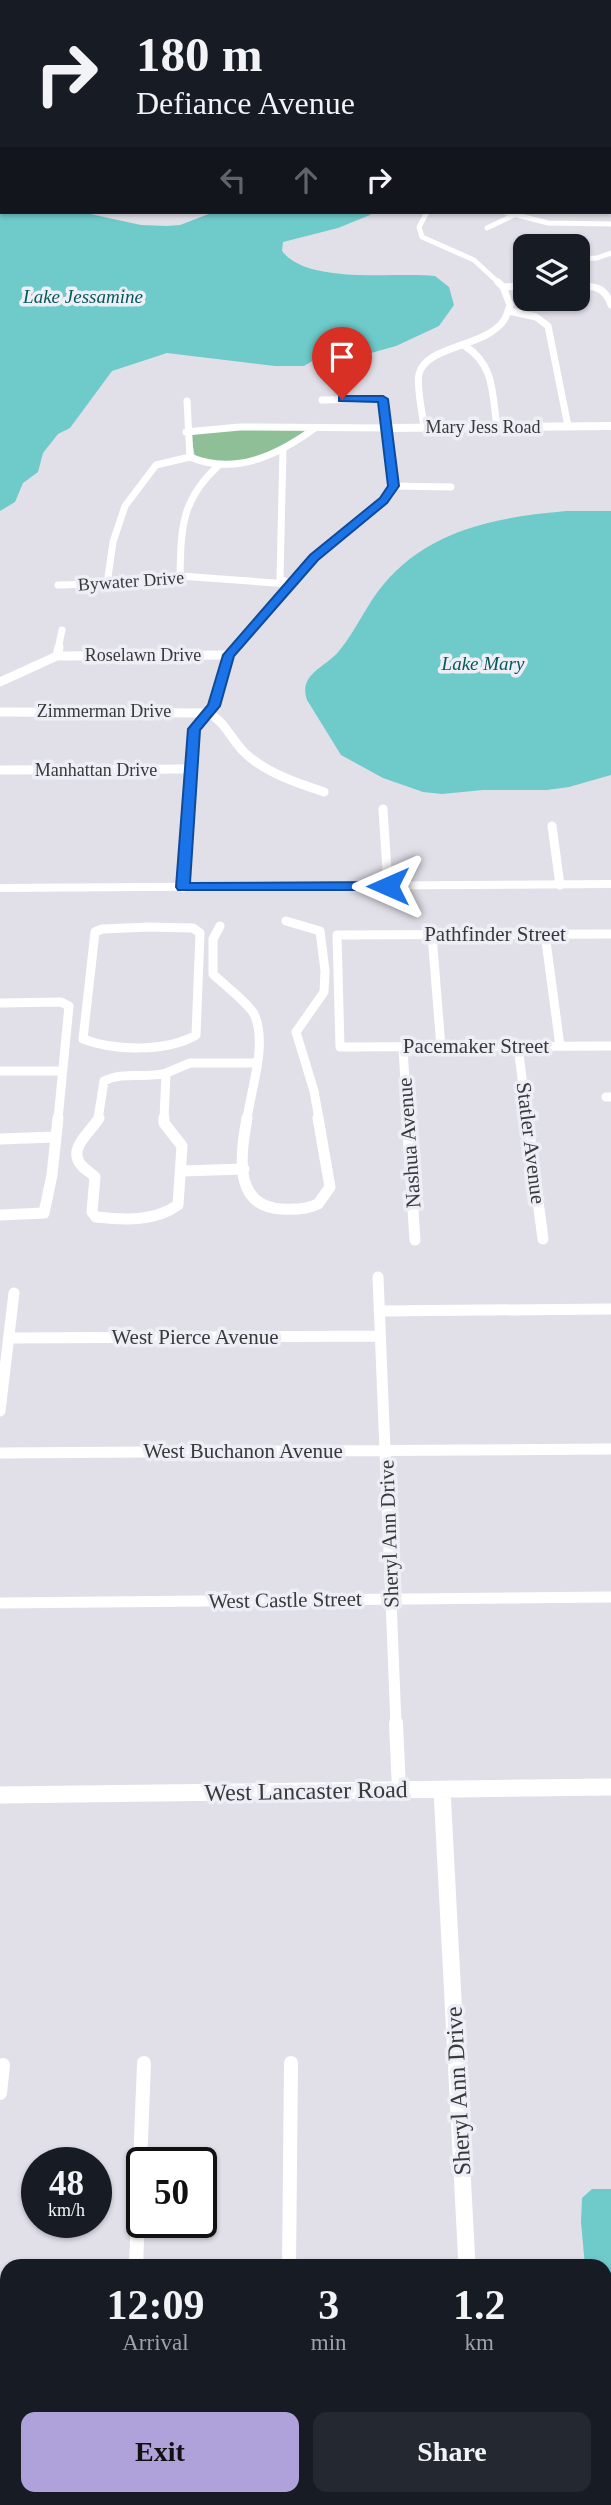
<!DOCTYPE html>
<html lang="en">
<head>
<meta charset="utf-8">
<style>
	body { margin:0; font-family:Georgia,serif; background:#242831; color:#f1f3f6; height:100vh; display:flex; flex-direction:column; font-size:26px; white-space:nowrap }
	* { box-sizing:border-box; margin:0 }
	p { font-size:23px; color:#9ea1a6 }
	.icon { flex:none; width:38px; height:38px; fill:none; stroke:currentColor; stroke-width:2; stroke-linecap:round; stroke-linejoin:round }
	.map { position:relative; flex:1; overflow:hidden }
	.drawer { position:absolute; left:0px; top:2259px; width:612px; height:247px; display:flex; flex-direction:column; background:#171b24; border-radius:21px 21px 0 0; box-shadow:0 2px 5px #0004 }
	.drawer>* { flex:none }
	.hud { position:absolute; left:0px; top:0px; width:612px; height:214px; box-shadow:0 2px 5px #0004; background:#171b24; color:#f1f3f6; overflow:hidden }
	.buttons { position:absolute; left:513px; top:234px; display:grid; gap:14px }
	.buttons a { display:grid; place-items:center; width:77px; height:77px; border-radius:14px; background:#171b24; box-shadow:0 2px 5px #0004; font-size:35px }
	.speed { position:absolute; left:21px; top:2147px; display:flex; gap:14px; font-size:35px; font-weight:700; text-align:center }
	.speed>* { display:grid; place-content:center; width:91px; height:91px; border-radius:50%; background:#171b24; box-shadow:0 2px 5px #0004; line-height:1 }
	.speed small { font-size:18px; font-weight:400 }
	.speed .limit { border:4px solid #111; border-radius:10px; background:#fff; color:#111 }
	.pin { position:absolute; display:grid; place-items:center; width:60px; height:60px; color:#fff; margin:-72px -30px; border-radius:50% 50% 50% 0; rotate:-45deg; box-shadow:0 0 7px #0007 }
	.pin .icon { rotate:45deg }
	.me { position:absolute; width:77px; margin:-38px; rotate:270deg; stroke-linejoin:round; filter:drop-shadow(0 0 5px #0008) }
	.turn { display:flex; align-items:center; gap:24px; height:147px; padding:0 21px; font-size:32px }
	.turn .icon { width:91px; height:91px; stroke-width:2.5 }
	.turn b { display:block; font-size:49px; line-height:60px }
	.lanes { display:flex; align-items:center; height:66px; padding:0 21px; background:#0003; justify-content:center; gap:35px; direction:ltr }
	.lanes .off { opacity:.35 }
	.eta { display:flex; justify-content:space-evenly; align-items:center; height:119px; text-align:center }
	.eta b { font-size:42px; font-weight:600; line-height:49px }
	.button { display:flex; gap:14px; margin-top:auto; padding:14px 21px }
	.button a { flex:1; height:80px; border-radius:14px; background:#afa2da; color:#111; font-size:28px; font-weight:600; line-height:80px; text-align:center }
	.button a+a { background:#242831; color:#f1f3f6 }
	.map>svg:first-child { display:block }
	.green { fill:#8ebf97 }
	.water { fill:#6fcaca }
	.lines { fill:none; stroke-linecap:round; stroke-linejoin:round }
	.minor-far4 { stroke:#fff; stroke-width:5 }
	.minor-far3 { stroke:#fff; stroke-width:7 }
	.minor-far2 { stroke:#fff; stroke-width:9 }
	.minor-far1 { stroke:#fff; stroke-width:11 }
	.minor { stroke:#fff; stroke-width:14 }
	.tertiary-far2 { stroke:#fff; stroke-width:8 }
	.tertiary-far1 { stroke:#fff; stroke-width:10 }
	.tertiary { stroke:#fff; stroke-width:17 }
	.secondary { fill:#fff; fill-rule:evenodd }
	.rail-casing { stroke:#848389; stroke-width:2.5 }
	.rail { stroke:#eeeef6; stroke-width:2; stroke-dasharray:3.5; stroke-linecap:butt }
	.route { fill:#1a73e8; stroke:#114b97; stroke-width:2 }
	.labels { text-anchor:middle; stroke-width:7; stroke-linejoin:round; paint-order:stroke }
	.far-street-label { font-size:18px; fill:#39393c; stroke:#eeeef6 }
	.far-water-label { font-size:19px; font-style:italic; fill:#055959; stroke:#eeeef6 }
	.street-label { font-size:21px; fill:#39393c; stroke:#eeeef6 }
	.near-street-label { font-size:24px; fill:#39393c; stroke:#eeeef6 }
</style>
</head>
<body>
<div class="map">
<svg width="611" height="2505" viewBox="0 0 611 2505">
	<rect width="100%" height="100%" fill="#e1e0e9"/>
	<path class="green" d="M 311,0 L 584,0 L 585,2 L 311,2 Z
		M 218,429 L 308,430 C 285,449 251,463 221,464 C 213,464 203,459 195,457 L 191,435 Z"/>
	<path class="water" d="M 0,193 L 2,212 L 81,212 L 141,225 L 167,226 L 180,225 L 214,212 L 371,212 L 370,215 L 338,228 L 283,242 L 282,251 C 308,285 394,272 435,276 L 449,287 L 454,305 L 439,326 L 396,346 L 364,355 L 314,360 L 304,366 L 275,366 L 167,353 L 112,371 L 70,428 L 58,434 L 43,453 L 38,472 L 23,483 L 15,502 L 0,511 Z
		M 566,511 L 611,511 L 611,775 L 569,787 L 547,790 L 483,790 L 442,794 L 423,792 L 383,778 L 341,755 L 307,700 C 298,674 325,668 339,651 C 356,631 366,605 383,585 C 429,529 498,517 566,511 Z
		M 592,2189 L 611,2189 L 611,2505 L 606,2487 L 606,2266 L 585,2266 L 581,2222 L 582,2198 Z"/>
	<g class="lines">
		<path class="minor-far4" d="M 0,100 L 2,94
			M 427,212 L 419,227 L 422,237 L 474,260 L 500,284
			M 505,212 L 548,223 L 611,224
			M 487,228 L 514,215
			M 578,259 L 597,258 L 611,253"/>
		<path class="minor-far3" d="M 578,286 C 595,286 605,287 611,305
			M 503,287 L 525,286
			M 509,311 L 536,317 L 548,326 L 568,426
			M 465,346 C 495,365 492,394 497,427
			M 187,401 L 190,457 C 235,476 278,455 315,428
			M 424,428 C 423,415 416,386 419,374 C 426,345 487,347 504,320 C 507,316 508,310 510,305 L 503,287 L 498,282
			M 186,432 L 240,427 L 387,428 L 383,399 L 322,400
			M 283,449 L 280,578 L 289,584
			M 393,486 L 451,487
			M 180,576 C 181,528 181,500 218,466
			M 107,584 L 113,542 L 125,506 L 156,465 L 190,457
			M 58,585 L 134,583 L 180,576 L 289,584
			M 58,649 L 62,630"/>
		<path class="minor-far2" d="M 57,656 L 229,655
			M 0,682 L 57,656 L 59,647
			M 0,712 L 208,713 C 226,722 231,740 245,753 C 266,773 297,783 324,792
			M 0,770 L 191,769
			M 383,809 L 388,886
			M 552,826 L 560,885
			M 286,921 L 320,931 L 325,971 L 324,992 L 296,1032 L 314,1091 L 319,1119
			M 220,926 L 213,939 L 213,974 C 223,984 251,1005 255,1016 C 267,1046 251,1089 247,1119
			M 149,927 L 193,928 L 200,933 L 196,1035 C 167,1052 114,1051 83,1039 L 95,932 L 102,929 Z
			M 545,934 L 560,1046
			M 611,934 L 337,935 L 340,1047 L 611,1046
			M 432,935 L 441,1047
			M 0,1003 L 61,1002 L 69,1006 L 58,1119
			M 518,1046 L 527,1119
			M 403,1047 L 407,1119
			M 0,1071 L 62,1071
			M 166,1073 L 190,1063 L 256,1063
			M 606,1097 L 611,1097
			M 98,1119 L 104,1081 C 123,1071 145,1079 166,1073
			M 164,1119 L 166,1073"/>
		<path class="minor-far1" d="M 99,1118 C 91,1132 66,1149 82,1166 C 86,1170 91,1173 95,1177 L 92,1212 L 96,1217 C 124,1220 154,1222 178,1205 L 182,1146 L 164,1123 L 164,1118
			M 247,1118 C 241,1153 232,1206 281,1209 C 294,1210 307,1209 318,1204 L 330,1187 L 318,1118
			M 407,1118 L 415,1240
			M 527,1118 L 543,1239
			M 0,1139 L 55,1137
			M 182,1171 L 244,1169
			M 0,1215 L 44,1213 L 52,1175 L 58,1118
			M 378,1277 L 396,1725
			M 379,1311 L 611,1309
			M 9,1338 L 380,1336
			M 0,1411 L 14,1293
			M 0,1453 L 611,1449
			M 0,1603 L 611,1597"/>
		<path class="minor" d="M 396,1723 L 399,1790
			M 0,2093 L 3,2065
			M 136,2266 L 144,2063
			M 289,2266 L 291,2063
			M 0,2282 L 7,2281
			M 0,2469 L 7,2468
			M 289,2499 L 289,2505"/>
		<path class="tertiary-far2" d="M 234,649 L 314,558 L 390,494 L 393,486 L 387,428 L 611,426"/>
		<path class="tertiary-far1" d="M 183,887 L 194,729 L 214,706 L 229,655 L 236,647"/>
		<path class="tertiary" d="M 442,1790 L 467,2266
			M 0,1795 L 611,1787
			M 479,2499 L 480,2505"/>
		<path class="secondary" d="M 611,880 L 611,888 L 0,892 L 0,884 Z"/>
		<g class="rail-casing">
			<path id="rail" d="M 592,0 L 594,2"/>
		</g>
		<use href="#rail" class="rail"/>
	</g>
	<path class="route" d="M 342,396 L 383,396 L 388,399 L 399,486 L 387,503 L 318,560 L 234,656 L 220,706 L 200,730 L 190,883 L 388,882 L 395,886 L 388,890 L 178,890 L 176,887 L 188,729 L 208,705 L 223,655 L 310,555 L 380,498 L 388,486 L 378,402 L 339,401 L 339,397 Z"/>
	<g class="labels">
		<g class="far-street-label">
			<text x="483" y="433">Mary Jess Road</text>
			<text transform="translate(131 581) rotate(-4)" y="6">Bywater Drive</text>
			<text x="143" y="661">Roselawn Drive</text>
			<text x="104" y="717">Zimmerman Drive</text>
			<text x="96" y="776">Manhattan Drive</text>
		</g>
		<g class="far-water-label">
			<text x="83" y="303">Lake Jessamine</text>
			<text x="483" y="670">Lake Mary</text>
		</g>
		<g class="street-label">
			<text x="495" y="941">Pathfinder Street</text>
			<text x="476" y="1053">Pacemaker Street</text>
			<text transform="translate(409 1143) rotate(-94)" y="7">Nashua Avenue</text>
			<text transform="translate(531 1143) rotate(83)" y="7">Statler Avenue</text>
			<text x="195" y="1344">West Pierce Avenue</text>
			<text x="243" y="1458">West Buchanon Avenue</text>
			<text transform="translate(389 1534) rotate(-92)" y="7">Sheryl Ann Drive</text>
			<text transform="translate(285 1600) rotate(-1)" y="7">West Castle Street</text>
		</g>
		<g class="near-street-label">
			<text transform="translate(306 1791) rotate(-1)" y="8">West Lancaster Road</text>
			<text transform="translate(458 2091) rotate(-93)" y="8">Sheryl Ann Drive</text>
		</g>
	</g>
</svg>
<div class="buttons">
<a><svg class="icon" aria-label="layers" viewBox="0 0 24 24"><path d="M12 4l9 5-9 5-9-5zM3 14l9 5 9-5"/></svg></a>
</div>
<div class="speed"><div>48<small>km/h</small></div><div class="limit">50</div></div>
<div class="pin" style="left:342px;top:399px;background:#d93025"><svg class="icon" aria-label="arrive" viewBox="0 0 24 24"><path d="M6 21V4h12l-3 4 3 4H6"/></svg></div>
<svg class="me" style="left:388px;top:886px" viewBox="-20 -20 40 40"><path d="M0-17L14 15 0 8-14 15z" fill="#1a73e8" stroke="#fff" stroke-width="4"/></svg>
<div class="hud">
<div class="turn"><svg class="icon" aria-label="right" viewBox="0 0 24 24"><path d="M7 20v-9h11M14 6l5 5-5 5"/></svg><div><b>180 m</b>Defiance Avenue</div></div>
<div class="lanes"><svg class="icon off" aria-label="left" viewBox="0 0 24 24"><path d="M17 20v-9H6M10 6l-5 5 5 5"/></svg><svg class="icon off" aria-label="ahead" viewBox="0 0 24 24"><path d="M12 20V5M6 11l6-6 6 6"/></svg><svg class="icon" aria-label="right" viewBox="0 0 24 24"><path d="M7 20v-9h11M14 6l5 5-5 5"/></svg></div>
</div>
<section class="drawer">
<div class="eta">
<div><b>12:09</b><p>Arrival</p></div>
<div><b>3</b><p>min</p></div>
<div><b>1.2</b><p>km</p></div>
</div>
<div class="button"><a>Exit</a><a>Share</a></div>
</section>
</div>
</body>
</html>
